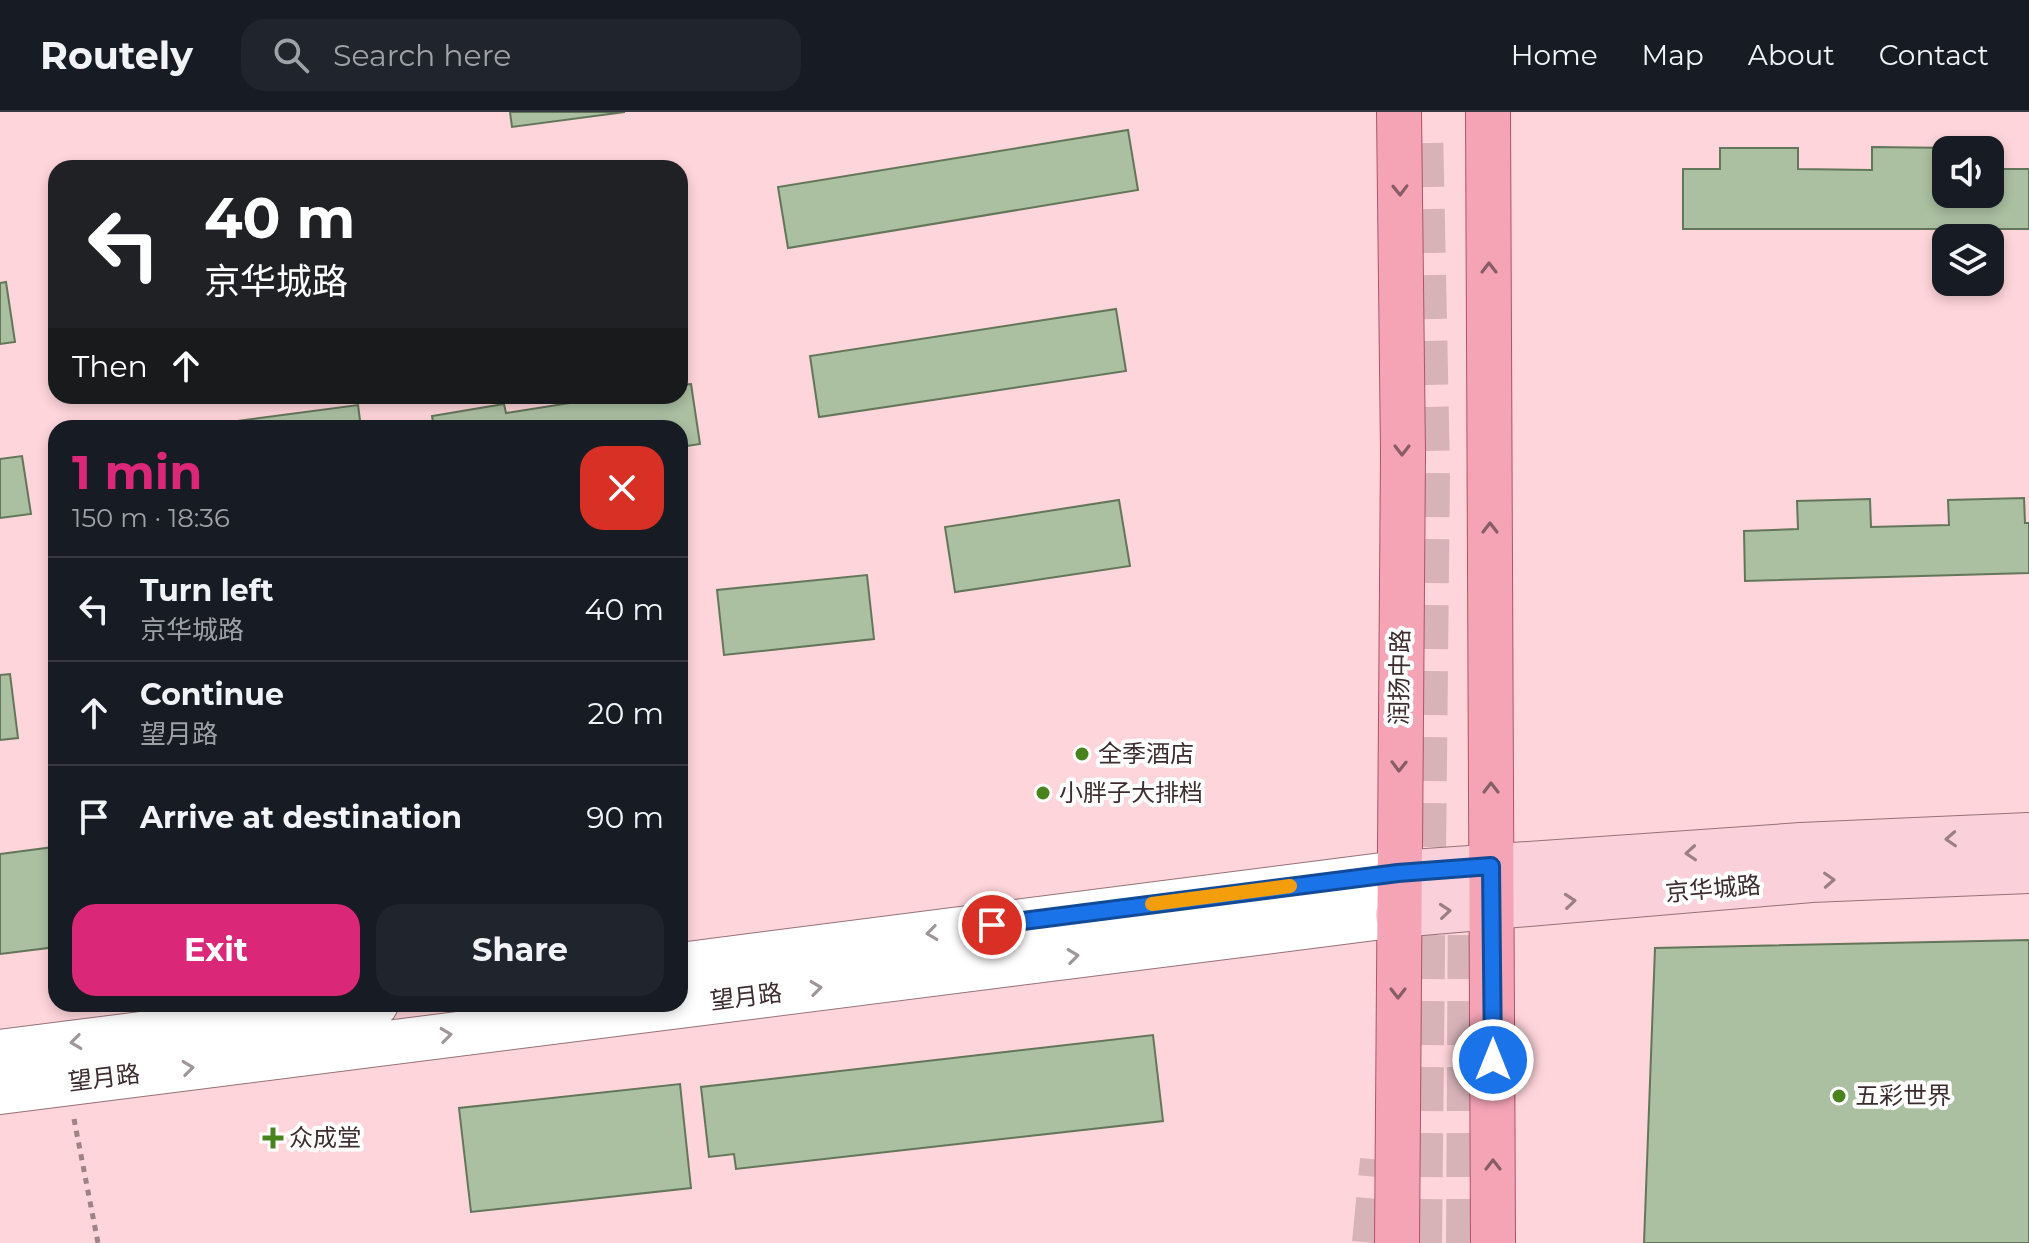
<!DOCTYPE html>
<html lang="en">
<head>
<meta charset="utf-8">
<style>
	body { margin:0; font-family:Montserrat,"Noto Sans SC",sans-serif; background:#20242c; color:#f1f3f6; height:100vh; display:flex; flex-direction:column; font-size:30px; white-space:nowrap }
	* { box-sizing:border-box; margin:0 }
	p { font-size:26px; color:#9ea1a6 }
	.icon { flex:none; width:44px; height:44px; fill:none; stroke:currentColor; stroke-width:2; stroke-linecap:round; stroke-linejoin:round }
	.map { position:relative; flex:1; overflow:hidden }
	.panel { position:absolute; left:48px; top:308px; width:640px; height:592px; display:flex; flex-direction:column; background:#171b24; border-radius:24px; box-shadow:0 4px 12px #0003 }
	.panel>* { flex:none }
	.top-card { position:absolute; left:48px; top:48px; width:640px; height:244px; border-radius:24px; box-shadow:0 4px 12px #0003; background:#202124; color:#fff; overflow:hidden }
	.controls { position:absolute; left:1932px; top:24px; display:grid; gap:16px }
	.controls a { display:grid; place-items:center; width:72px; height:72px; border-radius:16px; background:#171b24; box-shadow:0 4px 12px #0003; font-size:40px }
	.pin { position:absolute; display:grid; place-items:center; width:68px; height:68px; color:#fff; margin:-34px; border:4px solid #fff; border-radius:50%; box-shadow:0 2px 8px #0007 }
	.me { position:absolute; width:88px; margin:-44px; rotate:0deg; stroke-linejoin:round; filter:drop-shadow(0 0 6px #0008) }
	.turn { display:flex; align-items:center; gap:28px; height:168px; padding:0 24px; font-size:36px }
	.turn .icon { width:104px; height:104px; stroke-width:2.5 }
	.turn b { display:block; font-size:56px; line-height:68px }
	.then { display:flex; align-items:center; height:76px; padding:0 24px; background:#0003; gap:16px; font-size:30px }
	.round { display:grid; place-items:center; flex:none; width:84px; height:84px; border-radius:24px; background:#20242c }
	.head { display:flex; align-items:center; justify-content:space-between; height:136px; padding:0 24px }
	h1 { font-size:48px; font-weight:700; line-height:60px; color:#db2777 }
	.primary-button { display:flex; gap:16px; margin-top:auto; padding:16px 24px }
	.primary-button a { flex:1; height:92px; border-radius:24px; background:#db2777; color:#fff; font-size:32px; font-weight:700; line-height:92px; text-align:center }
	.primary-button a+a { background:#20242c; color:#f1f3f6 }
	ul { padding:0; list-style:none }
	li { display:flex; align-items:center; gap:24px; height:104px; padding:0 24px; border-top:2px solid #363941 }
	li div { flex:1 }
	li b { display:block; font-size:30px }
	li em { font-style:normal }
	header { display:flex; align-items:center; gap:48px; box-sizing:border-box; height:112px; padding:0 40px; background:#171b24; border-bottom:2px solid #363941 }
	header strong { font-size:38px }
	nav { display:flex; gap:44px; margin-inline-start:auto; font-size:28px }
	.search { width:560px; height:72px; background:#20242c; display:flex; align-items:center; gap:20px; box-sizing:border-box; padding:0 28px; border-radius:24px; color:#9ea1a6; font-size:30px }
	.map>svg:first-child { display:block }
	.building { fill:#abbfa1; stroke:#64765a; stroke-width:2 }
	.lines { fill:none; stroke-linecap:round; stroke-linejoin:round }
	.trunk-tunnel { stroke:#d7b3b8; stroke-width:44; stroke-dasharray:44 22; stroke-linecap:butt }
	.tertiary-casing { stroke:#957176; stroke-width:46 }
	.secondary-casing { stroke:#957176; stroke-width:46 }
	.primary-casing { stroke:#b05367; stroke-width:46 }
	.path { stroke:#9f8286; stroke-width:5; stroke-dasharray:6 6; stroke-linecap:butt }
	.tertiary { stroke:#fff; stroke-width:44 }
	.secondary { stroke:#fad1da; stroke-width:44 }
	.primary { stroke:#f5a4b6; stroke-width:44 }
	.oneway { stroke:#875d66 }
	.oneway2 { stroke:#9c7f85 }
	.oneway3 { stroke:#9e9698 }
	.route-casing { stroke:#114b97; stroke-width:20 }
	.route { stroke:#1a73e8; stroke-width:14 }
	.slow { stroke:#f59e0b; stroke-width:14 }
	.poi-dot { fill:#49831e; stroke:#fff; stroke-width:3 }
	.labels { text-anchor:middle; stroke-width:8; stroke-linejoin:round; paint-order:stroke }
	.street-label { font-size:24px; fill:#3d2d30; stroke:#fff }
	.poi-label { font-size:24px; fill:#3d2d30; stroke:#fff; text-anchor:start }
</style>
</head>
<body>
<header>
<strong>Routely</strong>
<div class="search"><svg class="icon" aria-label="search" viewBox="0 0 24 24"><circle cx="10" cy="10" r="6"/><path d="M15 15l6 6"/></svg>Search here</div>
<nav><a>Home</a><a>Map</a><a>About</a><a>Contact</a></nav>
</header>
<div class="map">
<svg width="2029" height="1131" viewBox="0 0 2029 1131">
	<rect width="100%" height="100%" fill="#fed5da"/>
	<path class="building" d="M 510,0 L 625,0 L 512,15 Z
		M 1128,18 L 1138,78 L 788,136 L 778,75 Z
		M 1872,35 L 1957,36 L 1957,38 L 1946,38 L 1946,82 L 1990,82 L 1990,57 L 2029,57 L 2029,117 L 1683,117 L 1683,57 L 1720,57 L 1720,36 L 1798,36 L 1798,57 L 1872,58 Z
		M 680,120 L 685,152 L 680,152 Z
		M 6,170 L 15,230 L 0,232 L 0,171 Z
		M 1116,197 L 1126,259 L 819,305 L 810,244 Z
		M 691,272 L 700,332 L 680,335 L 680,316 L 434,316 L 432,304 L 504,292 L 506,301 L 614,284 L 680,284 L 680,273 Z
		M 358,293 L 361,316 L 185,316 Z
		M 22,344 L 31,402 L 0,406 L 0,347 Z
		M 2024,386 L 2025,411 L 2029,411 L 2029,461 L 1745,469 L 1744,419 L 1798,417 L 1797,389 L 1870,387 L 1871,415 L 1949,413 L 1948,388 Z
		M 1119,388 L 1130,454 L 955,480 L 945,415 Z
		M 867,463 L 874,527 L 724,543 L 717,478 Z
		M 10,562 L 18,626 L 0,628 L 0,563 Z
		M 54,735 L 56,835 L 0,842 L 0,742 Z
		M 2029,828 L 2029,1131 L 1644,1131 L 1655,836 Z
		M 1153,923 L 1163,1009 L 736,1057 L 734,1042 L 709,1045 L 701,975 Z
		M 680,972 L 691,1076 L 471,1100 L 459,996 Z"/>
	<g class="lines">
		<path class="trunk-tunnel" d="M 1374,1131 L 1382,1048
			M 1420,1131 L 1428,360 L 1421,14
			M 1468,1131 L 1470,769"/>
		<g class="tertiary-casing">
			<path id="tertiary" d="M 680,853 L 1398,761
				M 0,940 L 376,892
				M 0,980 L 1398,803"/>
		</g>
		<g class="secondary-casing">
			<path id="secondary" d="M 1398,761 L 1801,733 L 2029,723
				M 1398,803 L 1811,768 L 2029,759"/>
		</g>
		<g class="primary-casing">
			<path id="primary" d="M 1488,0 L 1493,1131
				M 1397,1131 L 1403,341 L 1399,0"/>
		</g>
		<path class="path" d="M 74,1007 L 98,1131"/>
		<use href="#tertiary" class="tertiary"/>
		<use href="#secondary" class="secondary"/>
		<use href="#primary" class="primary"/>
	</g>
	<defs><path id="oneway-chevron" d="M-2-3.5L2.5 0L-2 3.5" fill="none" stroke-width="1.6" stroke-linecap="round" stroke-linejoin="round" transform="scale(2)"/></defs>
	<g class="oneway">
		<use href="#oneway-chevron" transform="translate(1400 78) rotate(89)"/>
		<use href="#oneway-chevron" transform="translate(1489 156) rotate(-90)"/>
		<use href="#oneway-chevron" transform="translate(1402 338) rotate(90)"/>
		<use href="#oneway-chevron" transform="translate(1490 416) rotate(-90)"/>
		<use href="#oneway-chevron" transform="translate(1399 654) rotate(91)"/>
		<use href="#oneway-chevron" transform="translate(1491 676) rotate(-90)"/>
		<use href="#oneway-chevron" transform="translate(1398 881) rotate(90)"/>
		<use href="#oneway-chevron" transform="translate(1493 1053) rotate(-90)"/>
	</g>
	<g class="oneway2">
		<use href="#oneway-chevron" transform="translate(1951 727) rotate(177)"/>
		<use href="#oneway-chevron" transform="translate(1691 741) rotate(176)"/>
		<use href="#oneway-chevron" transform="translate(1829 768) rotate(-3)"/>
		<use href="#oneway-chevron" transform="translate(1570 789) rotate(-5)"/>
		<use href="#oneway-chevron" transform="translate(1445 799) rotate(-5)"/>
	</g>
	<g class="oneway3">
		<use href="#oneway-chevron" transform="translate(932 821) rotate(173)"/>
		<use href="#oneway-chevron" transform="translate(1073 844) rotate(-7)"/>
		<use href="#oneway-chevron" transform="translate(816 876) rotate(-7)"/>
		<use href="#oneway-chevron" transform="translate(446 923) rotate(-7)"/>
		<use href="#oneway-chevron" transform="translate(76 930) rotate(173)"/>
		<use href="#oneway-chevron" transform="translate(188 956) rotate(-7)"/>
	</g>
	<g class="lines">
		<g class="route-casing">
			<path id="route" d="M 992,813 L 1398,761 L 1491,754 L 1493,948"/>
		</g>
		<use href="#route" class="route"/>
		<path class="slow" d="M 1152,792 L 1290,774"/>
	</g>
	<g class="poi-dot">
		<circle cx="1082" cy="642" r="8"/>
		<circle cx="1043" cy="681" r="8"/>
		<circle cx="1839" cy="984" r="8"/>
		<path d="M269 1014h8v8h8v8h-8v8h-8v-8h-8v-8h8z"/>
	</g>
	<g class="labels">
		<g class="street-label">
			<text transform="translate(1400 565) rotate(-89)" y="8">润扬中路</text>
			<text transform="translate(1713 777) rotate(-5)" y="8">京华城路</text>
			<text transform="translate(746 885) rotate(-7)" y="8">望月路</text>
			<text transform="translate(104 966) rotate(-7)" y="8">望月路</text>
		</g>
		<g class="poi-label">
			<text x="1098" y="650">全季酒店</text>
			<text x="1059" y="689">小胖子大排档</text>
			<text x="1855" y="992">五彩世界</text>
			<text x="289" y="1034">众成堂</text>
		</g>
	</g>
</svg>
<div class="controls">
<a><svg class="icon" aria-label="sound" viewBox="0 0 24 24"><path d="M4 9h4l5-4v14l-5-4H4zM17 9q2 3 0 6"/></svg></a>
<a><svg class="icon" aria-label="layers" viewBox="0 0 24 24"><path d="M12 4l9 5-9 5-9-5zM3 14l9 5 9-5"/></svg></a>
</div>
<div class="pin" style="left:992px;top:813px;background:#d93025"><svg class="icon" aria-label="arrive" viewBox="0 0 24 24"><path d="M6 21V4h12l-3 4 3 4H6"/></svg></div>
<svg class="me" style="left:1493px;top:948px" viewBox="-20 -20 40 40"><circle r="17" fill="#1a73e8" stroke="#fff" stroke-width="3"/><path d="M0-11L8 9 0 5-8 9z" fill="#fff"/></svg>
<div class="top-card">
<div class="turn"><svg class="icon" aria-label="left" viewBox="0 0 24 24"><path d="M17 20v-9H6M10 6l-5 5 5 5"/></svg><div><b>40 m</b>京华城路</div></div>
<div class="then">Then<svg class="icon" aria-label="ahead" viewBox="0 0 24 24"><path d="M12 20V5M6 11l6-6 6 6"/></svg></div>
</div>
<section class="panel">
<div class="head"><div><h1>1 min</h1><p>150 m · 18:36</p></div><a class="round" style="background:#d93025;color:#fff"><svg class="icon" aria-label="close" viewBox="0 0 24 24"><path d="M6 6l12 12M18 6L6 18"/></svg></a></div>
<ul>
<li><svg class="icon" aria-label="left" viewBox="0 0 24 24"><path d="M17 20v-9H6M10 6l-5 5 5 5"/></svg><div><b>Turn left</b><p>京华城路</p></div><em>40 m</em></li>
<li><svg class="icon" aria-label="ahead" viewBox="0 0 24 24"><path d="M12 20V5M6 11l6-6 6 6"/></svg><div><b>Continue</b><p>望月路</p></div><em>20 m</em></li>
<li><svg class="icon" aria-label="arrive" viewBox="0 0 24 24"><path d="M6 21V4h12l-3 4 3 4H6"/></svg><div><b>Arrive at destination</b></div><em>90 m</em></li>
</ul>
<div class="primary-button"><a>Exit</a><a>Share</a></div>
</section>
</div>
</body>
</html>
